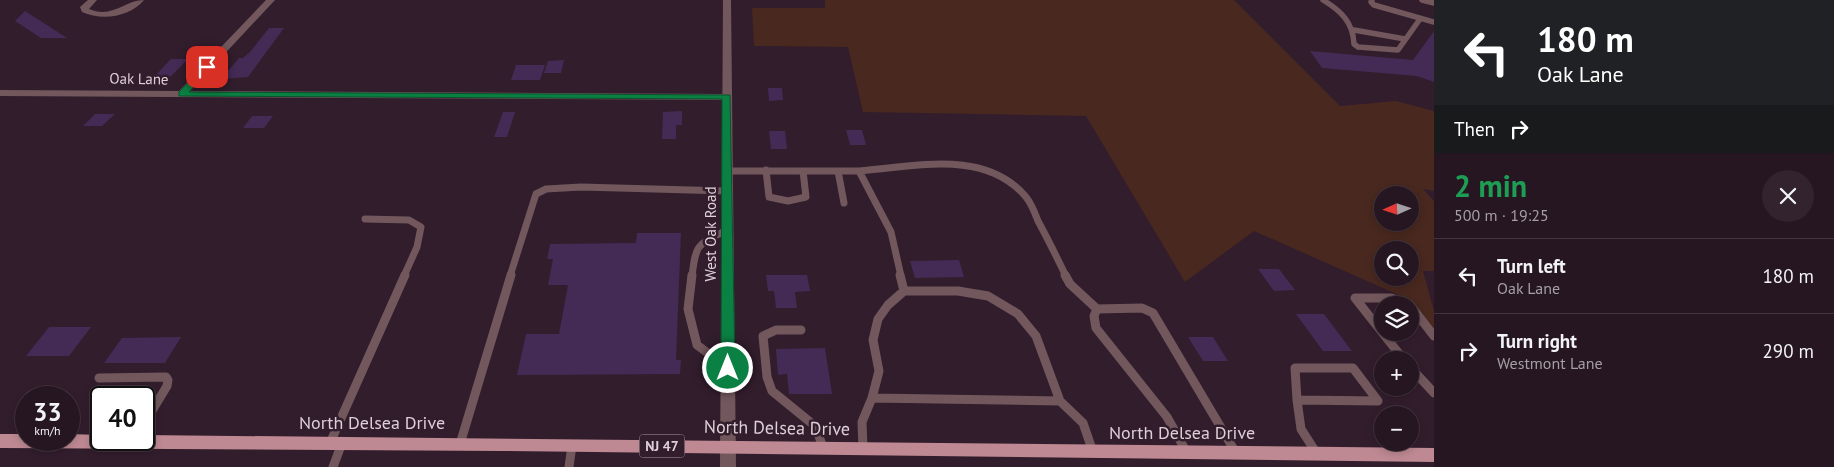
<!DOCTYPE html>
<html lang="en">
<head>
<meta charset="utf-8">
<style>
	body { margin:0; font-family:"PT Sans",sans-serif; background:#32232e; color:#f1f3f6; height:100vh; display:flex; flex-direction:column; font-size:19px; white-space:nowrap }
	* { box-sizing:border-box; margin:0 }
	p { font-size:16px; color:#a49fa5 }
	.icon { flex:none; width:28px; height:28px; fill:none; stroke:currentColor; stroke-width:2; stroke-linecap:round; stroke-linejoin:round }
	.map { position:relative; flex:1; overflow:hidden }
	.sheet { display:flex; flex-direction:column; background:#261621; width:400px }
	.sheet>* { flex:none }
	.banner { background:#202124; color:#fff; overflow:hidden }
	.needle { width:32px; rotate:267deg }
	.controls { position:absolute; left:1374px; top:186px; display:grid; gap:10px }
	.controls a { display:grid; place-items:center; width:45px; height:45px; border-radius:50%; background:#261621; box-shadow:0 2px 8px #0003,0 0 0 1px #42353f; font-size:25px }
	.speed { position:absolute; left:15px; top:386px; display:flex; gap:10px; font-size:25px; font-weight:700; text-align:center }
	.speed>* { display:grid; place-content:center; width:65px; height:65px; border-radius:50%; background:#261621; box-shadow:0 2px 8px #0003,0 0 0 1px #42353f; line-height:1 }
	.speed small { font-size:12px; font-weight:400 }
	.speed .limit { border:2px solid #111; border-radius:8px; background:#fff; color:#111 }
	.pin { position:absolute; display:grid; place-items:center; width:42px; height:42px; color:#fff; margin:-21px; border-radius:10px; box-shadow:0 2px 8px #0006 }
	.me { position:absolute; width:55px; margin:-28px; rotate:0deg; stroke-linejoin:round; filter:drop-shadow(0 0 4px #0008) }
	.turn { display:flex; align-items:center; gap:18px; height:105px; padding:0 20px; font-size:22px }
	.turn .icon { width:65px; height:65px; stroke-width:2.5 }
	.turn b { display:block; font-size:35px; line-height:42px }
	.then { display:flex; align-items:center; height:48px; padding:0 20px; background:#0003; gap:10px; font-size:19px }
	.round { display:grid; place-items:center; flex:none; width:52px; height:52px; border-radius:26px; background:#32232e }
	.overview { display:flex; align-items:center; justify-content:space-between; height:85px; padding:0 20px }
	h1 { font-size:30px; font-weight:800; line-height:38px; color:#1e9e55 }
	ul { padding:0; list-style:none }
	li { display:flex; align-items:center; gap:15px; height:75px; padding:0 20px; border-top:1px solid #42353f }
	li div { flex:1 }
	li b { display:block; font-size:19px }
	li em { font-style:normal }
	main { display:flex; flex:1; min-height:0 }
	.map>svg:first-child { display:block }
	.green { fill:#48281f; fill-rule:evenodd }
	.building { fill:#432b56 }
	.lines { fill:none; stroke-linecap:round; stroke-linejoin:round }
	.service-far2 { stroke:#72585c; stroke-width:5.5 }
	.service-far1 { stroke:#72585c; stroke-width:7 }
	.service { stroke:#72585c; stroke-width:9 }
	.minor { fill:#72585c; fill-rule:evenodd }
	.tertiary { fill:#72585c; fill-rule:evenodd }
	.primary { fill:#be8992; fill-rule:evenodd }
	.route { fill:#0b8043; stroke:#07532c }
	.labels { text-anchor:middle; stroke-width:5; stroke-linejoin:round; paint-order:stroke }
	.shield { fill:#321d2c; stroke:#aa9aa4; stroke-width:1 }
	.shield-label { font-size:14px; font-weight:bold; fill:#decfd8 }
	.street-label { font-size:15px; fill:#decfd8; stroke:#321d2c }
	.near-street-label { font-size:18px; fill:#decfd8; stroke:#321d2c }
</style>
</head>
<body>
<main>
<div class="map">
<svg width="1434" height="467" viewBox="0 0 1434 467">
	<rect width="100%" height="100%" fill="#321d2c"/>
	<path class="green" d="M 825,0 L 1234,0 L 1340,106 L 1396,101 L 1434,111 L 1434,191 L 1423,189 L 1434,201 L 1434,271 L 1423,271 L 1434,311 L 1434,329 L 1410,324 L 1410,305 L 1404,305 L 1401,296 L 1254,231 L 1185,282 L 1086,116 L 863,112 L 848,47 L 754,46 L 752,8 L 825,8 ZM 1382,195 L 1410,195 L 1410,222 L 1382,222 ZM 1382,250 L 1410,250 L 1410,278 L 1382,278 Z"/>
	<path class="building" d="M 25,11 L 67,38 L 41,38 L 15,21 Z
		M 269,28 L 284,28 L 248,77 L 221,79 L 239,58 L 243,58 L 250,52 Z
		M 1434,31 L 1434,82 L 1417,76 L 1322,68 L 1310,51 L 1413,60 Z
		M 171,59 L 188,59 L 169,78 L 153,78 Z
		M 564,60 L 561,73 L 544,73 L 548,61 Z
		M 516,65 L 545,65 L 540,80 L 511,80 Z
		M 768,88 L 782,88 L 783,100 L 769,101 Z
		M 682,111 L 682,125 L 676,125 L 676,139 L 662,139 L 663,112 Z
		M 503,112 L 515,112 L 507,137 L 494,137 Z
		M 95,114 L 115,114 L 102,126 L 83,126 Z
		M 252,116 L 273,116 L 264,128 L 243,128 Z
		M 846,130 L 862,130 L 866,145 L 850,145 Z
		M 769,131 L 785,131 L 787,149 L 771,149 Z
		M 637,233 L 681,233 L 676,360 L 681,360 L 680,374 L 517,375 L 526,334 L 559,334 L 568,285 L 548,285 L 553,259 L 547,259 L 550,244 L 636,243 Z
		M 959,260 L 964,277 L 915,278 L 910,261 Z
		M 1258,269 L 1279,269 L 1295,290 L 1274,291 Z
		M 766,275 L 807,275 L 810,291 L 795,292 L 797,308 L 776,308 L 774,291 L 768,291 Z
		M 1296,314 L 1324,314 L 1352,351 L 1323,351 Z
		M 49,327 L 91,327 L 69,356 L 26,356 Z
		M 181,337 L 165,363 L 104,363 L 122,338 Z
		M 1188,337 L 1213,337 L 1228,361 L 1203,361 Z
		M 825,348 L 832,394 L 789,394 L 787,374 L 778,375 L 776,349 Z"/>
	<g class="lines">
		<path class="service-far2" d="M 1323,0 C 1341,11 1353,22 1354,44 L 1358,47 L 1398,50 L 1420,19
			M 1372,0 L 1371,2 L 1374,5 L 1434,22
			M 1422,0 L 1434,3
			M 1354,30 L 1405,39"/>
		<path class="service-far1" d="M 766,170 L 769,197 L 788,201 L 806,197 L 803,171
			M 727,171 L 859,171 L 891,232 L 901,276
			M 838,171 L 844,203
			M 859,171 C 914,167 985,148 1026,197 C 1031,203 1035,213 1038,221 C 1048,239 1057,258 1066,276
			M 365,219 L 409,220 L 421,227 L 417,247 L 404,276
			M 510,276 L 536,194 L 546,189 L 581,187 L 727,191
			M 692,276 C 696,243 697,245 727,230"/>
		<path class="service" d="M 692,275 L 688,309 L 697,345 L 728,368
			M 900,275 L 904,291
			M 1065,275 L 1070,284 L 1097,309
			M 801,330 L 776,330 L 763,336 L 767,377 L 772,391 L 815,426 L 823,447
			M 1404,360 L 1355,298 L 1391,298 L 1410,305 L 1434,336
			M 1410,367 L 1434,393
			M 1295,368 L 1353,368 L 1378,401 L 1297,400 Z
			M 99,378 L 166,377 L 168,380 L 167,386 L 144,424
			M 872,398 L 1060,401
			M 1297,400 L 1301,429 L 1317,454
			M 330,443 L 405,275
			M 460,444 L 511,275
			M 863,449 L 862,422 L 872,398 L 879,371 L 873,340 L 878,319 L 888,305 L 904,291 L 958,291 L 988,296 L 1018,314 L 1036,336 L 1060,401 L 1083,423 L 1093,452
			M 1187,453 L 1167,417 L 1096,328 L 1094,316 L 1097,309 L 1142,308 L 1153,313 L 1236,453
			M 333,467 L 342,443
			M 569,467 L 572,445"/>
		<path class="minor" d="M 88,0 L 97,0 L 89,9 C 112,19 125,0 144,0 C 130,17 102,21 82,12 L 80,7 Z
			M 266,0 L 275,0 L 190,91 L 727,94 L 732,97 L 727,100 L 0,96 L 0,90 L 179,91 Z"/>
		<path class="tertiary" d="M 723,0 L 731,0 L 736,467 L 720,467 Z"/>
		<path class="primary" d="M 0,434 L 26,434 L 26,440 L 69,440 L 69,434 L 101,435 L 101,440 L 144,440 L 144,435 L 1434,448 L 1434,462 L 501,451 L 0,448 Z"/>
	</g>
	<path class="route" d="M 207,65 L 211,67 L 189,92 L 730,95 L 735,368 L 733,372 L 728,373 L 723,372 L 721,368 L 722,99 L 179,96 L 179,92 L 204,66 Z"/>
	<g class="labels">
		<rect class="shield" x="639.5" y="434.5" width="45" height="23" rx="4"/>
		<g class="shield-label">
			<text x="662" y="451">NJ 47</text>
		</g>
		<g class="street-label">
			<text transform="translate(139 79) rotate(1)" y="5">Oak Lane</text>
			<text transform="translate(711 234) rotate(-90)" y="5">West Oak Road</text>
		</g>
		<g class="near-street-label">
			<text x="372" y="429">North Delsea Drive</text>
			<text transform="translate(777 428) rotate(1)" y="6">North Delsea Drive</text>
			<text x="1182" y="439">North Delsea Drive</text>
		</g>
	</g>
</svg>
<div class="controls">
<a><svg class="needle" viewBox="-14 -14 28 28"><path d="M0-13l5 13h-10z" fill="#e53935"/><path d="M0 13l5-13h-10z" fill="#a49fa5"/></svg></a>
<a><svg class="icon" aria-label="search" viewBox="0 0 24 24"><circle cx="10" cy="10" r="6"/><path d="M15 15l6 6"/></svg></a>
<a><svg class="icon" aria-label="layers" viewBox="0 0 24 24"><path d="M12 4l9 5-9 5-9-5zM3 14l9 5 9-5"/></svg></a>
<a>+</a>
<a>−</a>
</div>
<div class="speed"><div>33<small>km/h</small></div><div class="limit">40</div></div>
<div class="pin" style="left:207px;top:67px;background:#d93025"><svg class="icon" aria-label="arrive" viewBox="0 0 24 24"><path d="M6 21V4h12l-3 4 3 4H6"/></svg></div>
<svg class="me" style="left:728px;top:368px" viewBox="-20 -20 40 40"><circle r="17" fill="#0b8043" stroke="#fff" stroke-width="3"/><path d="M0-11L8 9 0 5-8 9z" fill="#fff"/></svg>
</div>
<section class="sheet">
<div class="banner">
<div class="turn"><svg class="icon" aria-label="left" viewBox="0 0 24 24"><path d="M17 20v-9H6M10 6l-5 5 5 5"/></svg><div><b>180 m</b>Oak Lane</div></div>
<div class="then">Then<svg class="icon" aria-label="right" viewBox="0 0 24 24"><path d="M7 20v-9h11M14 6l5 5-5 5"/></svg></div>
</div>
<div class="overview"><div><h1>2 min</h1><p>500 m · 19:25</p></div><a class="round"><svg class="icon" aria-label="close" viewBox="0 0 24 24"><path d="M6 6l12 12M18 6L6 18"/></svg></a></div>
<ul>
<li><svg class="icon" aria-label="left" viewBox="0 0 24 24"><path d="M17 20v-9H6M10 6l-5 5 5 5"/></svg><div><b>Turn left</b><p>Oak Lane</p></div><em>180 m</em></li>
<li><svg class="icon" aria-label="right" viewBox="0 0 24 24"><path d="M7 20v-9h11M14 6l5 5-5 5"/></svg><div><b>Turn right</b><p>Westmont Lane</p></div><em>290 m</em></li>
</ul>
</section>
</main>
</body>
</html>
